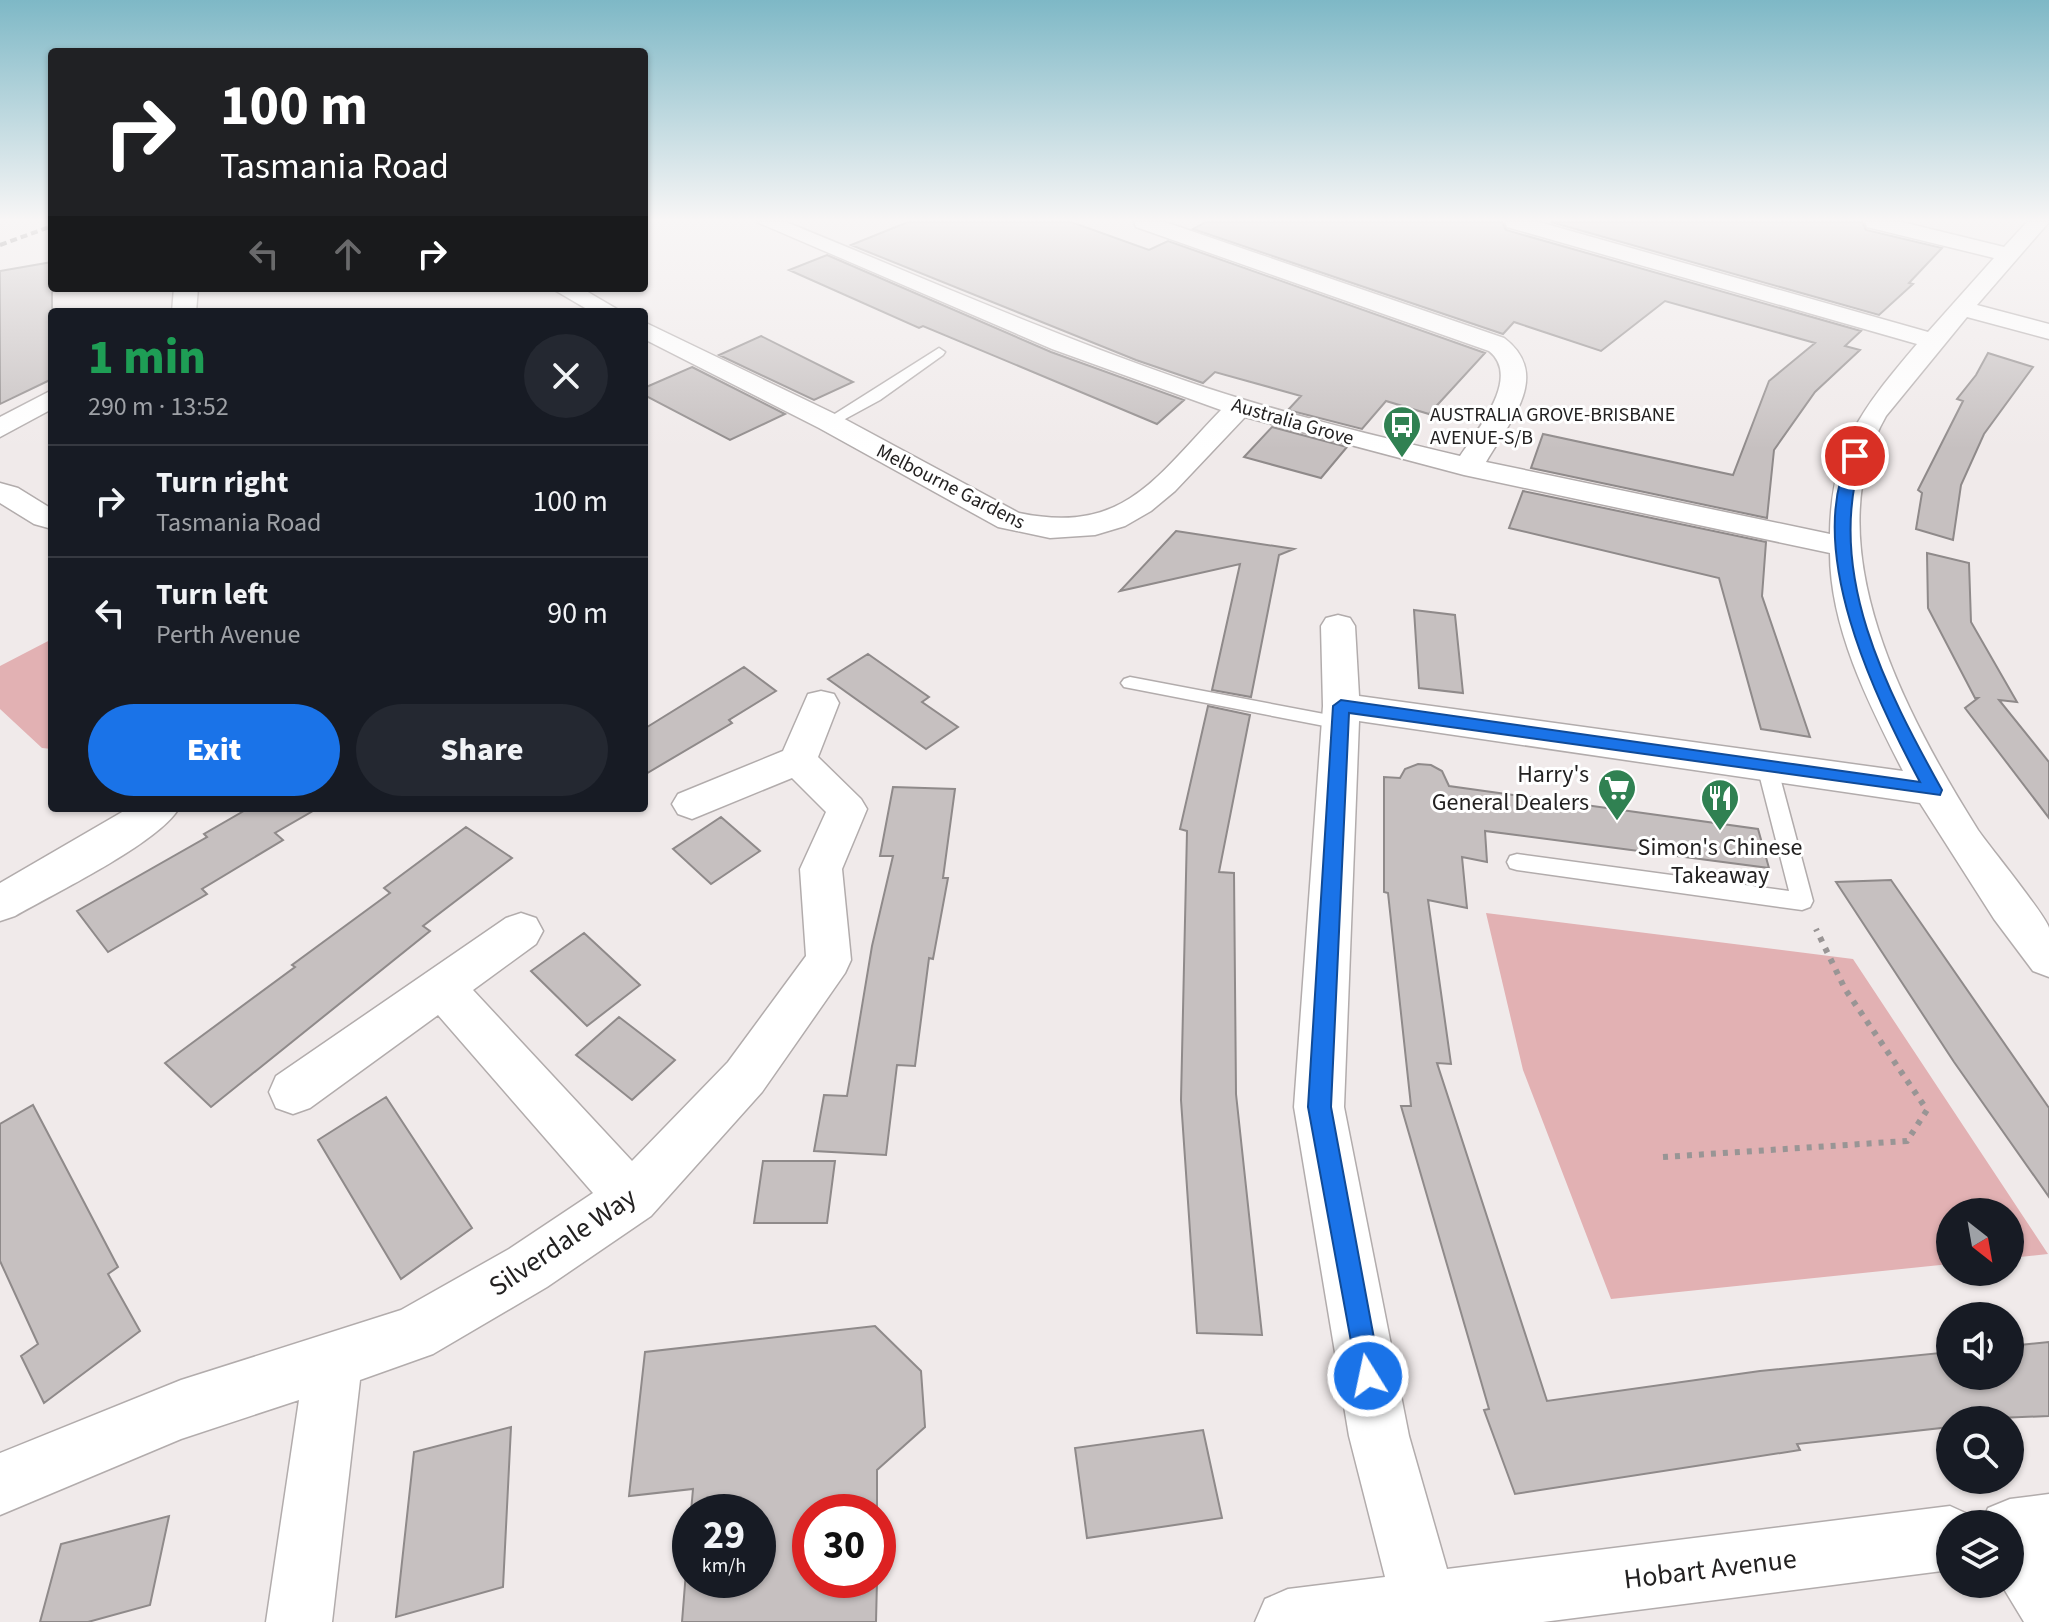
<!DOCTYPE html>
<html lang="en">
<head>
<meta charset="utf-8">
<style>
	body { margin:0; font-family:"Source Sans 3",sans-serif; background:#242831; color:#f1f3f6; height:100vh; display:flex; flex-direction:column; font-size:30px; white-space:nowrap }
	* { box-sizing:border-box; margin:0 }
	p { font-size:26px; color:#9ea1a6 }
	.icon { flex:none; width:44px; height:44px; fill:none; stroke:currentColor; stroke-width:2; stroke-linecap:round; stroke-linejoin:round }
	.map { position:relative; flex:1; overflow:hidden }
	.panel { position:absolute; left:48px; top:308px; width:600px; height:504px; display:flex; flex-direction:column; background:#171b24; border-radius:8px; box-shadow:0 2px 6px #0004 }
	.panel>* { flex:none }
	.hud { position:absolute; left:48px; top:48px; width:600px; height:244px; border-radius:8px; box-shadow:0 2px 6px #0004; background:#202124; color:#fff; overflow:hidden }
	.needle { width:52px; rotate:149deg }
	.buttons { position:absolute; left:1936px; top:1198px; display:grid; gap:16px }
	.buttons a { display:grid; place-items:center; width:88px; height:88px; border-radius:50%; background:#171b24; box-shadow:0 2px 6px #0004; font-size:40px }
	.speed { position:absolute; left:672px; top:1494px; display:flex; gap:16px; font-size:40px; font-weight:700; text-align:center }
	.speed>* { display:grid; place-content:center; width:104px; height:104px; border-radius:50%; background:#171b24; box-shadow:0 2px 6px #0004; line-height:1 }
	.speed small { font-size:20px; font-weight:400 }
	.speed .limit { border:12px solid #d22; background:#fff; color:#111 }
	.pin { position:absolute; display:grid; place-items:center; width:68px; height:68px; color:#fff; margin:-34px; border:4px solid #fff; border-radius:50%; box-shadow:0 2px 8px #0007 }
	.me { position:absolute; width:88px; margin:-44px; rotate:350deg; stroke-linejoin:round; filter:drop-shadow(0 0 6px #0008) }
	.turn { display:flex; align-items:center; gap:28px; height:168px; padding:0 40px; font-size:36px }
	.turn .icon { width:104px; height:104px; stroke-width:2.5 }
	.turn b { display:block; font-size:56px; line-height:68px }
	.lanes { display:flex; align-items:center; height:76px; padding:0 40px; background:#0003; justify-content:center; gap:40px; direction:ltr }
	.lanes .off { opacity:.35 }
	.round { display:grid; place-items:center; flex:none; width:84px; height:84px; border-radius:42px; background:#242831 }
	.summary { display:flex; align-items:center; justify-content:space-between; height:136px; padding:0 40px }
	h1 { font-size:48px; font-weight:800; line-height:60px; color:#1e9e55 }
	.button { display:flex; gap:16px; margin-top:auto; padding:16px 40px }
	.button a { flex:1; height:92px; border-radius:48px; background:#1a73e8; color:#fff; font-size:32px; font-weight:800; line-height:92px; text-align:center }
	.button a+a { background:#242831; color:#f1f3f6 }
	ul { padding:0; list-style:none }
	li { display:flex; align-items:center; gap:24px; height:112px; padding:0 40px; border-top:2px solid #363941 }
	li div { flex:1 }
	li b { display:block; font-size:30px }
	li em { font-style:normal }
	.map>svg:first-child { display:block }
	.green { fill:#e2b1b3 }
	.building { fill:#c6c0c0; stroke:#8f8a8a; stroke-width:2 }
	.lines { fill:none; stroke-linecap:round; stroke-linejoin:round }
	.service-casing { stroke:#b2acac; stroke-width:3 }
	.minor-casing { stroke:#b2acac; stroke-width:3 }
	.path { stroke:#999595; stroke-width:6; stroke-dasharray:5 7; stroke-linecap:butt }
	.service { fill:#fff; fill-rule:evenodd }
	.minor { fill:#fff; fill-rule:evenodd }
	.rail { stroke:#494646; stroke-width:4; stroke-dasharray:7 4; stroke-linecap:butt }
	.route { fill:#1a73e8; stroke:#114b97; stroke-width:2 }
	.labels { text-anchor:middle; stroke-width:6; stroke-linejoin:round; paint-order:stroke }
	.far-poi-label { font-size:20px; fill:#232121; stroke:#fff; text-anchor:start }
	.far-street-label { font-size:20px; fill:#232121; stroke:#fff }
	.poi-label { font-size:24px; fill:#232121; stroke:#fff; text-anchor:end }
	.near-street-label { font-size:28px; fill:#232121; stroke:#fff }
</style>
</head>
<body>
<div class="map">
<svg width="2049" height="1622" viewBox="0 0 2049 1622">
	<rect width="100%" height="100%" fill="#f0eaea"/>
	<path class="green" d="M 52,639 L 52,749 L 42,748 L 0,709 L 0,666 Z
		M 1486,913 L 1853,959 L 2048,1254 L 2010,1258 L 2010,1212 L 1950,1212 L 1950,1264 L 1611,1299 L 1523,1070 Z"/>
	<path class="building" d="M 908,222 L 1071,222 L 1149,250 L 1168,241 L 1485,353 L 1429,414 L 1386,401 L 1362,429 L 1288,410 L 1301,396 L 1215,372 L 1203,383 L 1136,360 L 851,245 Z
		M 1206,222 L 1502,222 L 1506,230 L 1861,331 L 1845,346 L 1860,350 L 1815,392 L 1774,450 L 1767,518 L 1531,468 L 1543,434 L 1733,475 L 1769,381 L 1815,343 L 1665,301 L 1601,351 L 1514,322 L 1503,334 L 1193,229 Z
		M 1551,222 L 1862,222 L 1866,230 L 1942,248 L 1909,283 L 1913,284 L 1879,315 Z
		M 827,255 L 1051,352 L 1184,400 L 1157,424 L 923,326 L 919,328 L 789,270 Z
		M 52,262 L 52,379 L 0,404 L 0,271 Z
		M 761,336 L 853,382 L 814,400 L 719,355 Z
		M 1988,353 L 2033,367 L 1984,434 L 1961,485 L 1953,540 L 1916,529 L 1922,493 L 1918,490 L 1963,401 L 1957,399 L 1976,375 Z
		M 692,367 L 785,414 L 730,440 L 644,395 L 644,388 Z
		M 1272,427 L 1347,447 L 1321,478 L 1244,457 Z
		M 1523,491 L 1766,542 L 1762,596 L 1810,737 L 1761,729 L 1719,578 L 1509,528 Z
		M 1176,531 L 1294,549 L 1279,555 L 1251,697 L 1212,690 L 1240,564 L 1120,591 Z
		M 1927,553 L 1969,563 L 1971,622 L 2017,702 L 1999,700 L 2049,762 L 2049,818 L 1965,708 L 1978,698 L 1975,698 L 1928,608 Z
		M 1414,610 L 1455,615 L 1463,693 L 1419,688 Z
		M 868,654 L 929,697 L 922,702 L 958,727 L 926,749 L 828,679 Z
		M 744,667 L 776,691 L 729,720 L 732,723 L 644,775 L 644,729 Z
		M 1208,706 L 1250,715 L 1219,872 L 1234,873 L 1236,1094 L 1262,1335 L 1197,1333 L 1181,1100 L 1187,831 L 1180,829 Z
		M 1418,764 L 1431,765 L 1442,771 L 1449,786 L 1758,829 L 1769,868 L 1485,831 L 1487,862 L 1462,857 L 1467,908 L 1428,900 L 1451,1064 L 1437,1063 L 1547,1401 L 1760,1371 L 1950,1352 L 1950,1376 L 2010,1376 L 2010,1346 L 2049,1342 L 2049,1416 L 1950,1420 L 1950,1427 L 1797,1444 L 1800,1450 L 1515,1494 L 1484,1410 L 1489,1409 L 1401,1106 L 1411,1106 L 1388,893 L 1384,892 L 1384,777 L 1400,778 L 1405,769 Z
		M 893,787 L 955,789 L 943,878 L 948,878 L 933,959 L 929,958 L 915,1066 L 897,1065 L 886,1155 L 814,1151 L 824,1095 L 847,1096 L 872,946 L 893,856 L 880,856 Z
		M 249,808 L 318,808 L 275,833 L 283,840 L 202,889 L 207,894 L 108,952 L 77,911 L 207,837 L 204,834 Z
		M 721,817 L 760,851 L 711,884 L 673,849 Z
		M 466,827 L 512,858 L 423,926 L 430,931 L 211,1107 L 165,1063 L 295,967 L 292,965 L 390,893 L 384,888 Z
		M 1891,880 L 2049,1108 L 2049,1197 L 1954,1062 L 1836,882 Z
		M 584,933 L 640,985 L 587,1026 L 531,971 Z
		M 619,1017 L 675,1060 L 632,1100 L 576,1055 Z
		M 386,1097 L 472,1228 L 401,1279 L 318,1140 Z
		M 33,1105 L 118,1267 L 108,1274 L 140,1331 L 44,1403 L 21,1356 L 38,1344 L 0,1261 L 0,1124 Z
		M 763,1161 L 835,1161 L 827,1223 L 754,1223 Z
		M 875,1326 L 921,1371 L 925,1427 L 877,1470 L 877,1512 L 810,1512 L 810,1580 L 877,1580 L 876,1622 L 682,1622 L 690,1521 L 690,1580 L 758,1580 L 758,1512 L 691,1512 L 693,1489 L 629,1496 L 645,1352 Z
		M 511,1427 L 503,1587 L 396,1617 L 414,1452 Z
		M 1203,1430 L 1222,1518 L 1087,1538 L 1075,1448 Z
		M 169,1516 L 150,1605 L 88,1622 L 40,1622 L 61,1544 Z"/>
	<g class="lines">
		<g class="service-casing">
			<path id="service" d="M 939,348 L 945,352 L 943,355 L 880,400 L 834,425 L 822,422 Z
				M 1130,677 L 1340,717 L 1349,723 L 1340,729 L 1124,687 L 1121,683 L 1124,679 Z
				M 1767,759 L 1777,766 L 1813,901 L 1810,907 L 1802,910 L 1517,870 L 1510,868 L 1507,862 L 1510,856 L 1517,854 L 1789,891 L 1757,766 Z"/>
		</g>
		<g class="minor-casing">
			<path id="minor" d="M 757,222 L 786,222 C 919,276 1050,334 1186,381 C 1276,412 1368,434 1460,456 C 1477,430 1522,377 1489,351 L 1136,227 L 1134,222 L 1165,222 L 1504,338 C 1553,375 1509,422 1486,462 L 1830,534 C 1831,446 1863,408 1917,344 L 1507,227 L 1505,222 L 1539,222 L 1928,332 L 1994,258 L 1867,227 L 1865,222 L 1902,222 L 2004,247 L 2027,222 L 2049,222 L 1977,305 L 2049,324 L 2049,339 L 1967,317 L 1886,416 C 1812,545 1909,720 1978,830 C 1989,846 2047,917 2049,928 C 2049,943 2049,961 2049,977 L 2033,971 L 1994,919 L 1920,803 L 1359,721 L 1344,1107 L 1409,1436 L 1447,1569 L 1950,1506 L 1972,1516 L 1976,1524 L 1950,1524 L 1950,1570 L 1543,1622 L 1255,1622 L 1265,1599 L 1288,1589 L 1385,1577 L 1349,1436 L 1294,1107 L 1323,706 L 1321,626 L 1326,618 L 1338,615 L 1350,618 L 1355,626 L 1359,696 L 1903,771 C 1870,706 1830,629 1830,553 L 1464,475 L 1245,417 L 1175,491 L 1151,511 L 1125,526 L 1095,535 L 1050,538 L 998,527 L 819,428 L 644,339 L 644,322 L 839,416 L 1019,513 C 1124,535 1155,478 1221,410 L 1052,349 Z
				M 174,288 L 198,288 L 196,312 L 172,312 Z
				M 551,288 L 581,288 L 622,312 L 592,312 Z
				M 52,390 L 52,409 L 0,437 L 0,417 Z
				M 0,483 L 18,488 L 52,509 L 52,529 L 34,524 L 0,503 Z
				M 821,691 L 834,694 L 839,703 L 818,757 L 861,799 L 867,809 L 842,869 L 851,960 L 845,973 L 762,1092 L 651,1216 L 547,1287 L 433,1354 L 360,1380 L 332,1622 L 266,1622 L 299,1400 L 181,1439 L 0,1515 L 0,1453 L 181,1380 L 401,1310 L 509,1249 L 593,1193 L 438,1015 L 310,1108 L 293,1114 L 276,1108 L 269,1092 L 276,1076 L 506,918 L 521,913 L 536,918 L 543,931 L 536,944 L 473,990 L 632,1161 L 728,1062 L 806,956 L 800,869 L 826,812 L 792,778 L 692,819 L 678,814 L 672,804 L 678,794 L 783,751 L 808,694 Z
				M 129,808 L 179,808 C 159,843 53,894 15,916 L 0,921 L 0,883 Z
				M 2049,1494 L 2049,1622 L 2024,1622 L 2001,1584 L 2010,1584 L 2010,1524 L 1981,1524 L 1988,1508 L 2010,1499 Z"/>
		</g>
		<path class="path" d="M 1663,1157 L 1907,1141 L 1927,1110 L 1845,989 L 1816,929"/>
		<use href="#service" class="service"/>
		<use href="#minor" class="minor"/>
		<path class="rail" d="M 0,245 L 52,226"/>
	</g>
	<linearGradient id="sky" x2="0" y2="1"><stop stop-color="#7eb8c6"/><stop offset="0.49" stop-color="#f8f6f6"/><stop offset="1" stop-color="#f8f6f6" stop-opacity="0"/></linearGradient>
	<rect width="2049" height="449" fill="url(#sky)"/>
	<path class="route" d="M 1851,453 L 1862,456 C 1824,572 1887,691 1942,790 L 1940,795 L 1349,713 L 1331,1107 L 1381,1376 L 1378,1385 L 1368,1389 L 1359,1385 L 1308,1107 L 1333,706 L 1341,700 L 1920,782 C 1875,698 1802,547 1851,453 Z"/>
	<defs>
		<g id="bus-pin" transform="scale(2)"><path d="M0 17L-7.5 6A9.5 9.5 0 1 1 7.5 6Z" fill="#308152" stroke="#fff"/><path d="M-5-6H5V4H4V6H2V4H-2V6H-4V4H-5ZM-3.5-4V0h7V-4ZM-3.5 1.2v1.5H-2V1.2ZM2 1.2v1.5H3.5V1.2Z" fill="#fff"/></g>
		<g id="supermarket-pin" transform="scale(2)"><path d="M0 17L-7.5 6A9.5 9.5 0 1 1 7.5 6Z" fill="#308152" stroke="#fff"/><path d="M-6-5.5h2.5l.6 2H6L4.5 2H-2.5L-4.4-4H-6ZM-1.5 3.2a1.3 1.3 0 1 0 .1 0ZM3 3.2a1.3 1.3 0 1 0 .1 0Z" fill="#fff"/></g>
		<g id="restaurant-pin" transform="scale(2)"><path d="M0 17L-7.5 6A9.5 9.5 0 1 1 7.5 6Z" fill="#308152" stroke="#fff"/><path d="M-5-6h1v4h1v-4h1v4h1v-4h1v5L-1.5 .5V6h-2V.5L-5-1ZM5-6V6H3V1.5H1.5Q1.5-4 5-6Z" fill="#fff"/></g>
	</defs>
	<g fill-rule="evenodd">
		<use href="#bus-pin" x="1402" y="425"/>
		<use href="#supermarket-pin" x="1617" y="788"/>
		<use href="#restaurant-pin" x="1720" y="798"/>
	</g>
	<g class="labels">
		<g class="far-poi-label">
			<text x="1430" y="421">AUSTRALIA GROVE-BRISBANE<tspan x="1430" dy="23">AVENUE-S/B</tspan></text>
		</g>
		<g class="far-street-label">
			<text transform="translate(1293 421) rotate(16)" y="7">Australia Grove</text>
			<text transform="translate(951 486) rotate(27)" y="7">Melbourne Gardens</text>
		</g>
		<g class="poi-label">
			<text x="1589" y="782">Harry's<tspan x="1589" dy="28">General Dealers</tspan></text>
			<text x="1720" y="855" text-anchor="middle">Simon's Chinese<tspan x="1720" dy="28">Takeaway</tspan></text>
		</g>
		<g class="near-street-label">
			<text transform="translate(562 1241) rotate(-34)" y="10">Silverdale Way</text>
			<text transform="translate(1710 1568) rotate(-7)" y="10">Hobart Avenue</text>
		</g>
	</g>
</svg>
<div class="buttons">
<a><svg class="needle" viewBox="-14 -14 28 28"><path d="M0-13l5 13h-10z" fill="#e53935"/><path d="M0 13l5-13h-10z" fill="#9ea1a6"/></svg></a>
<a><svg class="icon" aria-label="sound" viewBox="0 0 24 24"><path d="M4 9h4l5-4v14l-5-4H4zM17 9q2 3 0 6"/></svg></a>
<a><svg class="icon" aria-label="search" viewBox="0 0 24 24"><circle cx="10" cy="10" r="6"/><path d="M15 15l6 6"/></svg></a>
<a><svg class="icon" aria-label="layers" viewBox="0 0 24 24"><path d="M12 4l9 5-9 5-9-5zM3 14l9 5 9-5"/></svg></a>
</div>
<div class="speed"><div>29<small>km/h</small></div><div class="limit">30</div></div>
<div class="pin" style="left:1855px;top:456px;background:#d93025"><svg class="icon" aria-label="arrive" viewBox="0 0 24 24"><path d="M6 21V4h12l-3 4 3 4H6"/></svg></div>
<svg class="me" style="left:1368px;top:1376px" viewBox="-20 -20 40 40"><circle r="17" fill="#1a73e8" stroke="#fff" stroke-width="3"/><path d="M0-11L8 9 0 5-8 9z" fill="#fff"/></svg>
<div class="hud">
<div class="turn"><svg class="icon" aria-label="right" viewBox="0 0 24 24"><path d="M7 20v-9h11M14 6l5 5-5 5"/></svg><div><b>100 m</b>Tasmania Road</div></div>
<div class="lanes"><svg class="icon off" aria-label="left" viewBox="0 0 24 24"><path d="M17 20v-9H6M10 6l-5 5 5 5"/></svg><svg class="icon off" aria-label="ahead" viewBox="0 0 24 24"><path d="M12 20V5M6 11l6-6 6 6"/></svg><svg class="icon" aria-label="right" viewBox="0 0 24 24"><path d="M7 20v-9h11M14 6l5 5-5 5"/></svg></div>
</div>
<section class="panel">
<div class="summary"><div><h1>1 min</h1><p>290 m · 13:52</p></div><a class="round"><svg class="icon" aria-label="close" viewBox="0 0 24 24"><path d="M6 6l12 12M18 6L6 18"/></svg></a></div>
<ul>
<li><svg class="icon" aria-label="right" viewBox="0 0 24 24"><path d="M7 20v-9h11M14 6l5 5-5 5"/></svg><div><b>Turn right</b><p>Tasmania Road</p></div><em>100 m</em></li>
<li><svg class="icon" aria-label="left" viewBox="0 0 24 24"><path d="M17 20v-9H6M10 6l-5 5 5 5"/></svg><div><b>Turn left</b><p>Perth Avenue</p></div><em>90 m</em></li>
</ul>
<div class="button"><a>Exit</a><a>Share</a></div>
</section>
</div>
</body>
</html>
